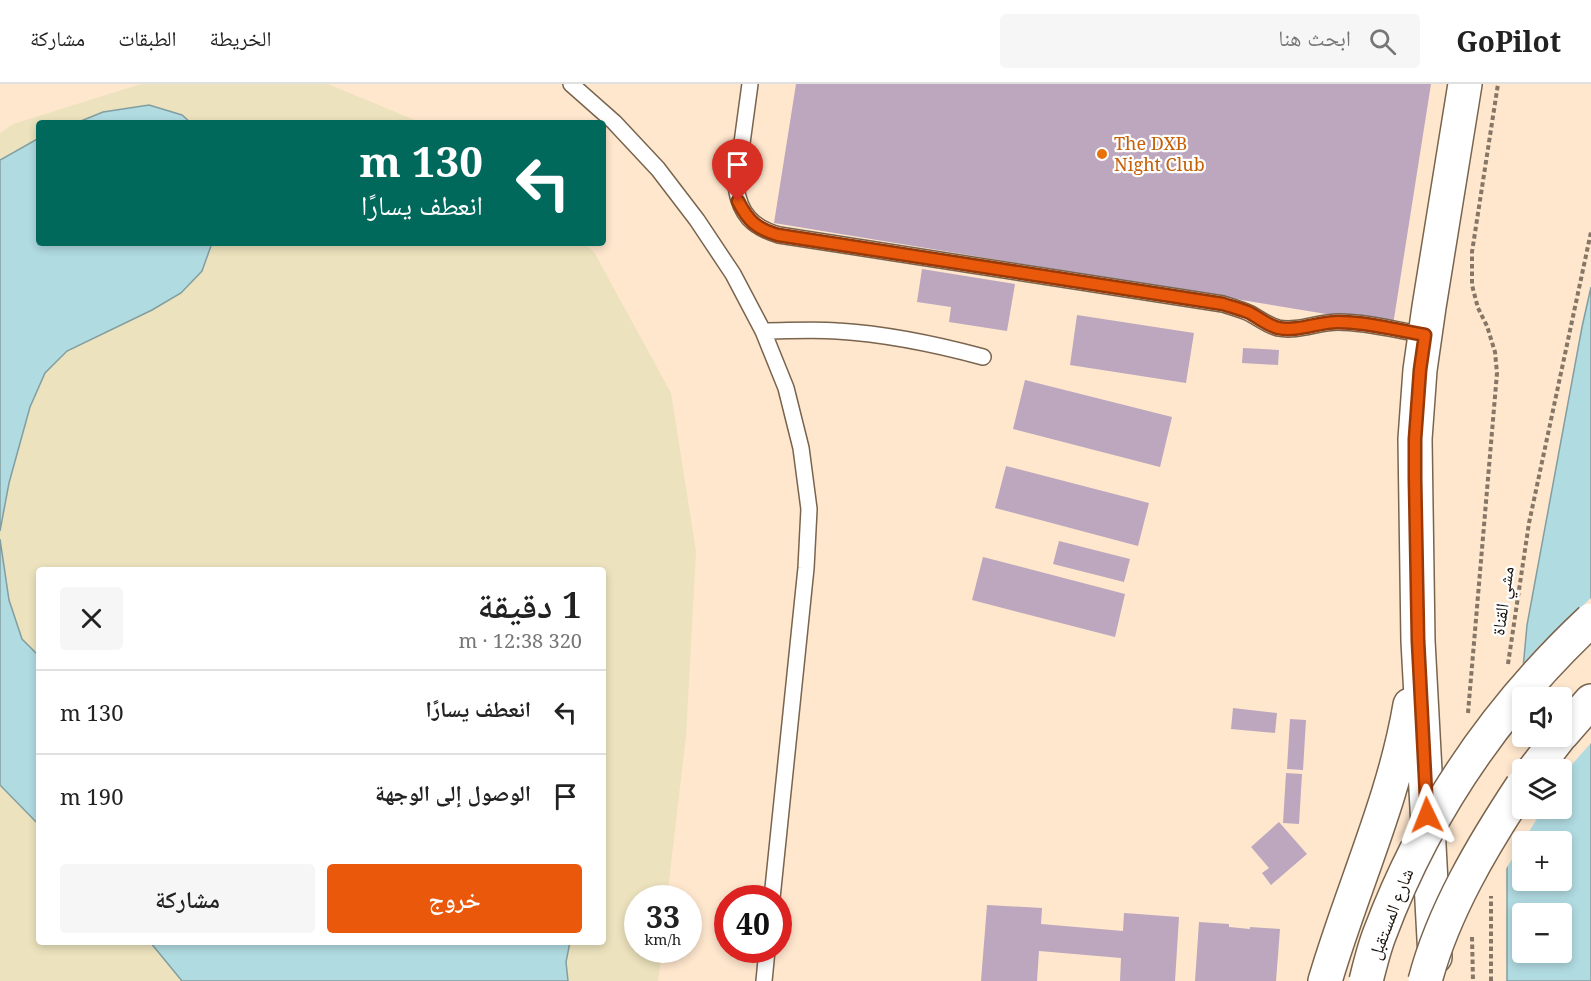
<!DOCTYPE html>
<html lang="ar">
<head>
<meta charset="utf-8">
<style>
	body { margin:0; font-family:"Noto Serif","Noto Naskh Arabic",serif; background:#f6f6f6; color:#222; direction:rtl; height:100vh; display:flex; flex-direction:column; font-size:22px; white-space:nowrap }
	* { box-sizing:border-box; margin:0 }
	p { font-size:20px; color:#767676 }
	.icon { flex:none; width:33px; height:33px; fill:none; stroke:currentColor; stroke-width:2; stroke-linecap:round; stroke-linejoin:round }
	.map { position:relative; flex:1; overflow:hidden; direction:ltr }
	.panel { position:absolute; left:36px; top:483px; width:570px; height:378px; display:flex; flex-direction:column; background:#fff; border-radius:6px; box-shadow:0 3px 9px #0003; direction:rtl }
	.panel>* { flex:none }
	.top-card { position:absolute; left:36px; top:36px; width:570px; height:126px; border-radius:6px; box-shadow:0 3px 9px #0003; direction:rtl; background:#00695c; color:#fff; overflow:hidden }
	.tools { position:absolute; left:1512px; top:603px; display:grid; gap:12px }
	.tools a { display:grid; place-items:center; width:60px; height:60px; border-radius:6px; background:#fff; box-shadow:0 3px 9px #0003; font-size:30px }
	.speed { position:absolute; left:624px; top:801px; display:flex; gap:12px; font-size:30px; font-weight:700; text-align:center }
	.speed>* { display:grid; place-content:center; width:78px; height:78px; border-radius:50%; background:#fff; box-shadow:0 3px 9px #0003; line-height:1 }
	.speed small { font-size:15px; font-weight:400 }
	.speed .limit { border:9px solid #d22; background:#fff; color:#111 }
	.pin { position:absolute; display:grid; place-items:center; width:51px; height:51px; color:#fff; margin:-62px -26px; border-radius:50% 50% 50% 0; rotate:-45deg; box-shadow:0 0 6px #0007 }
	.pin .icon { rotate:45deg }
	.me { position:absolute; width:66px; margin:-33px; rotate:358deg; stroke-linejoin:round; filter:drop-shadow(0 0 4px #0008) }
	.turn { display:flex; align-items:center; gap:21px; height:126px; padding:0 24px; font-size:27px }
	.turn .icon { width:78px; height:78px; stroke-width:2.5 }
	.turn b { display:block; font-size:42px; line-height:51px }
	.round { display:grid; place-items:center; flex:none; width:63px; height:63px; border-radius:6px; background:#f6f6f6 }
	.summary { display:flex; align-items:center; justify-content:space-between; height:102px; padding:0 24px }
	h1 { font-size:36px; font-weight:600; line-height:45px }
	.button { display:flex; gap:12px; margin-top:auto; padding:12px 24px }
	.button a { flex:1; height:69px; border-radius:6px; background:#ea580c; color:#fff; font-size:24px; font-weight:600; line-height:69px; text-align:center }
	.button a+a { background:#f6f6f6; color:#222 }
	ul { padding:0; list-style:none }
	li { display:flex; align-items:center; gap:18px; height:84px; padding:0 24px; border-top:2px solid #e0e0e0 }
	li div { flex:1 }
	li b { display:block; font-size:22px }
	li em { font-style:normal }
	header { display:flex; align-items:center; gap:36px; box-sizing:border-box; height:84px; padding:0 30px; background:#fff; border-bottom:2px solid #e0e0e0 }
	header strong { font-size:28px }
	nav { display:flex; gap:33px; margin-inline-start:auto; font-size:21px }
	.search { width:420px; height:54px; background:#f6f6f6; display:flex; align-items:center; gap:15px; box-sizing:border-box; padding:0 21px; border-radius:6px; color:#767676; font-size:22px }
	.map>svg:first-child { display:block }
	.sand { fill:#ece2bd }
	.water { fill:#b0dbe1; stroke:#829ea0; stroke-width:1.5; fill-rule:evenodd }
	.pier { fill:#ffe7ce; fill-rule:evenodd }
	.building { fill:#bca7bf }
	.lines { fill:none; stroke-linecap:round; stroke-linejoin:round }
	.lane-casing { stroke:#79644e; stroke-width:18 }
	.secondary-casing { stroke:#79644e; stroke-width:36 }
	.path { stroke:#857666; stroke-width:4; stroke-dasharray:4.5 3; stroke-linecap:butt }
	.lane { stroke:#fff; stroke-width:15 }
	.secondary { stroke:#fff; stroke-width:33 }
	.secondary-bridge-casing { stroke:#79644e; stroke-width:36; stroke-linecap:butt }
	.secondary-bridge { stroke:#fff; stroke-width:33 }
	.route-casing { stroke:#983908; stroke-width:15 }
	.route { stroke:#ea580c; stroke-width:10 }
	.food-dot { fill:#e8710a; stroke:#fff; stroke-width:2 }
	.labels { text-anchor:middle; stroke-width:4.5; stroke-linejoin:round; paint-order:stroke }
	.food-label { font-size:18px; fill:#c56008; stroke:#fff; text-anchor:start }
	.street-label { font-size:18px; fill:#181008; stroke:#fff }
</style>
</head>
<body>
<header>
<strong>GoPilot</strong>
<div class="search"><svg class="icon" aria-label="search" viewBox="0 0 24 24"><circle cx="10" cy="10" r="6"/><path d="M15 15l6 6"/></svg>ابحث هنا</div>
<nav><a>الخريطة</a><a>الطبقات</a><a>مشاركة</a></nav>
</header>
<div class="map">
<svg width="1591" height="897" viewBox="0 0 1591 897">
	<rect width="100%" height="100%" fill="#ffe7ce"/>
	<path class="sand" d="M 141,0 L 328,0 L 422,39 L 191,39 L 182,30 L 103,28 L 76,39 L 39,39 L 39,54 L 0,76 L 0,49 L 13,40 Z
		M 212,159 L 584,159 L 594,168 L 671,309 L 696,467 L 686,652 L 667,814 L 638,814 L 638,866 L 662,866 L 658,897 L 568,897 L 566,878 L 570,858 L 603,858 L 603,486 L 39,486 L 39,572 L 22,555 L 9,516 L 0,455 L 0,447 L 9,399 L 30,323 L 45,289 L 67,267 L 152,226 L 202,186 Z
		M 0,702 L 39,741 L 39,858 L 150,858 L 182,897 L 0,897 Z"/>
	<path class="water" d="M 149,21 L 182,31 L 191,39 L 76,39 L 103,28 Z
		M 39,54 L 39,159 L 212,159 L 202,187 L 181,209 L 152,226 L 67,267 L 45,289 L 30,323 L 9,399 L 0,447 L 0,76 Z
		M 1591,203 L 1591,897 L 1507,897 L 1507,757 L 1527,541 L 1582,243 ZM 1522,614 L 1562,614 L 1562,652 L 1522,652 ZM 1522,686 L 1562,686 L 1562,724 L 1522,724 ZM 1522,758 L 1562,758 L 1562,796 L 1522,796 ZM 1522,830 L 1562,830 L 1562,868 L 1522,868 Z
		M 0,455 L 9,516 L 22,555 L 39,572 L 39,741 L 0,701 Z
		M 150,858 L 570,858 L 566,878 L 568,897 L 182,897 Z"/>
	<path class="pier" d="M 1591,514 L 1591,659 L 1565,688 L 1562,693 L 1562,686 L 1522,686 L 1522,724 L 1543,725 L 1504,788 L 1504,757 L 1520,583 L 1540,561 ZM 1522,614 L 1562,614 L 1562,652 L 1522,652 Z"/>
	<path class="building" d="M 796,0 L 1431,0 L 1393,241 L 774,139 Z
		M 922,185 L 1015,200 L 1007,247 L 949,238 L 951,223 L 917,218 Z
		M 1077,231 L 1194,249 L 1186,299 L 1070,281 Z
		M 1243,264 L 1279,266 L 1278,281 L 1242,279 Z
		M 1025,296 L 1172,333 L 1160,383 L 1013,345 Z
		M 1006,382 L 1149,419 L 1138,462 L 995,424 Z
		M 1059,457 L 1130,475 L 1124,498 L 1053,480 Z
		M 983,473 L 1125,510 L 1115,553 L 972,516 Z
		M 1233,624 L 1277,629 L 1275,649 L 1231,645 Z
		M 1290,635 L 1306,636 L 1303,686 L 1287,685 Z
		M 1286,689 L 1302,690 L 1299,740 L 1283,739 Z
		M 1279,738 L 1307,770 L 1271,801 L 1262,789 L 1269,784 L 1251,763 Z
		M 987,821 L 1042,824 L 1041,840 L 1123,847 L 1124,829 L 1179,833 L 1175,897 L 1120,897 L 1121,874 L 1039,867 L 1037,897 L 981,897 Z
		M 1199,838 L 1229,840 L 1229,843 L 1250,845 L 1250,843 L 1280,845 L 1276,897 L 1195,897 Z"/>
	<g class="lines">
		<g class="lane-casing">
			<path id="lane" d="M 571,0 L 614,38 L 658,85 L 697,136 L 733,190 L 763,247 L 786,304 L 801,364 L 809,425 L 806,484 L 772,814
				M 750,0 L 736,103 C 740,130 752,143 779,151 L 1223,220 C 1232,223 1241,225 1249,229 C 1259,234 1267,241 1278,244 C 1298,248 1318,238 1338,238 C 1367,238 1396,246 1425,251
				M 763,247 C 788,247 813,245 837,247 C 887,250 935,260 983,273
				M 764,897 L 767,866"/>
		</g>
		<g class="secondary-casing">
			<path id="secondary" d="M 1562,650 L 1591,617
				M 1534,686 L 1560,652
				M 1435,873 L 1418,557 L 1415,355 L 1420,286 L 1429,223 L 1465,0
				M 1325,897 C 1352,805 1394,716 1410,621"/>
		</g>
		<path class="path" d="M 1508,580 L 1529,439 L 1591,148
			M 1468,629 L 1497,289 L 1495,268 L 1487,242 L 1478,224 L 1472,201 L 1472,168 L 1498,0
			M 1472,853 L 1473,897
			M 1491,897 L 1491,812"/>
		<use href="#lane" class="lane"/>
		<use href="#secondary" class="secondary"/>
		<g class="secondary-bridge-casing">
			<path id="secondary-bridge" d="M 1366,897 C 1370,881 1374,864 1380,849 C 1425,729 1498,623 1591,536
				M 1425,897 C 1443,828 1483,761 1522,702"/>
		</g>
		<use href="#secondary-bridge" class="secondary-bridge"/>
	</g>
	<g class="lines">
		<g class="route-casing">
			<path id="route" d="M 738,117 C 748,137 757,145 778,151 L 1223,220 C 1232,223 1241,225 1250,229 C 1259,234 1267,241 1278,244 C 1298,248 1318,238 1338,238 C 1367,238 1396,246 1425,251 L 1420,286 L 1415,355 L 1415,394 L 1418,557 L 1427,731"/>
		</g>
		<use href="#route" class="route"/>
	</g>
	<circle class="food-dot" cx="1102" cy="70" r="6"/>
	<g class="labels">
		<g class="food-label">
			<text x="1114" y="66">The DXB<tspan x="1114" dy="21">Night Club</tspan></text>
		</g>
		<g class="street-label">
			<text transform="translate(1503 517) rotate(-82)" y="6">مشي القناة</text>
			<text transform="translate(1391 830) rotate(-69)" y="6">شارع المستقبل</text>
		</g>
	</g>
</svg>
<div class="tools">
<a><svg class="icon" aria-label="sound" viewBox="0 0 24 24"><path d="M4 9h4l5-4v14l-5-4H4zM17 9q2 3 0 6"/></svg></a>
<a><svg class="icon" aria-label="layers" viewBox="0 0 24 24"><path d="M12 4l9 5-9 5-9-5zM3 14l9 5 9-5"/></svg></a>
<a>+</a>
<a>−</a>
</div>
<div class="speed"><div>33<small>km/h</small></div><div class="limit">40</div></div>
<div class="pin" style="left:738px;top:117px;background:#d93025"><svg class="icon" aria-label="arrive" viewBox="0 0 24 24"><path d="M6 21V4h12l-3 4 3 4H6"/></svg></div>
<svg class="me" style="left:1427px;top:731px" viewBox="-20 -20 40 40"><path d="M0-17L14 15 0 8-14 15z" fill="#ea580c" stroke="#fff" stroke-width="4"/></svg>
<div class="top-card">
<div class="turn"><svg class="icon" aria-label="left" viewBox="0 0 24 24"><path d="M17 20v-9H6M10 6l-5 5 5 5"/></svg><div><b>130 m</b>انعطف يسارًا</div></div>
</div>
<section class="panel">
<div class="summary"><div><h1>1 دقيقة</h1><p>320 m · 12:38</p></div><a class="round"><svg class="icon" aria-label="close" viewBox="0 0 24 24"><path d="M6 6l12 12M18 6L6 18"/></svg></a></div>
<ul>
<li><svg class="icon" aria-label="left" viewBox="0 0 24 24"><path d="M17 20v-9H6M10 6l-5 5 5 5"/></svg><div><b>انعطف يسارًا</b></div><em>130 m</em></li>
<li><svg class="icon" aria-label="arrive" viewBox="0 0 24 24"><path d="M6 21V4h12l-3 4 3 4H6"/></svg><div><b>الوصول إلى الوجهة</b></div><em>190 m</em></li>
</ul>
<div class="button"><a>خروج</a><a>مشاركة</a></div>
</section>
</div>
</body>
</html>
